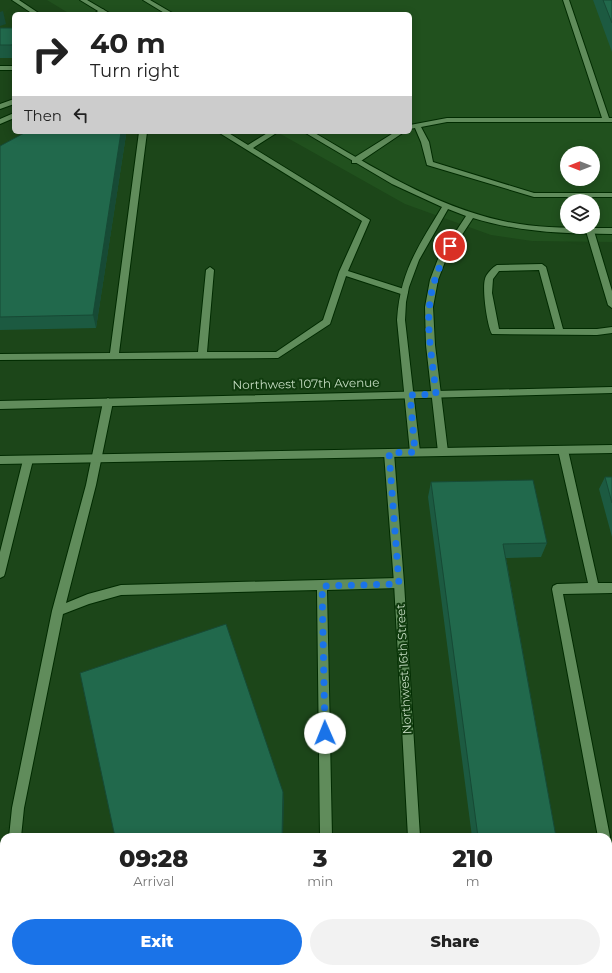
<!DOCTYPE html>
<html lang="en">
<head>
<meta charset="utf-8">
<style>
	body { margin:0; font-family:Montserrat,sans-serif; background:#f2f2f2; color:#222; height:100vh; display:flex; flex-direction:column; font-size:15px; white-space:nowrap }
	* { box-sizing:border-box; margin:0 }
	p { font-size:13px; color:#767676 }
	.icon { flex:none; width:22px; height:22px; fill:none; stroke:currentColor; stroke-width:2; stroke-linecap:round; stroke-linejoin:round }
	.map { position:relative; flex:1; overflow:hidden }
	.side { position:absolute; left:0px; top:833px; width:612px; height:140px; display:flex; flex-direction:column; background:#fff; border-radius:12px 12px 0 0; box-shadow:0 2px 10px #0003 }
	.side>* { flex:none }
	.top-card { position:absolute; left:12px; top:12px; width:400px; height:122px; border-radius:6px; box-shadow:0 2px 10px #0003; background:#fff; color:#222; overflow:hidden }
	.needle { width:26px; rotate:270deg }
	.buttons { position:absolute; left:560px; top:146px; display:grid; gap:8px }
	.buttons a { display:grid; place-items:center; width:40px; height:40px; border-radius:50%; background:#fff; box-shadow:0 2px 10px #0003; font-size:20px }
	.pin { position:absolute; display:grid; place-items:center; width:34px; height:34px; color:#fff; margin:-17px; border:2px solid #fff; border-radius:50%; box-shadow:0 1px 4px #0007 }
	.me { position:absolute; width:44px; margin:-22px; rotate:359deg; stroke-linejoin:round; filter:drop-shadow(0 0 3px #0008) }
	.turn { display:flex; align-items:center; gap:14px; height:84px; padding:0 12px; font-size:18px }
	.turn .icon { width:52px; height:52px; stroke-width:2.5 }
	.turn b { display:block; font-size:28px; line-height:34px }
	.then { display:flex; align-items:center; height:38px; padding:0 12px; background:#0003; gap:8px; font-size:15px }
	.eta { display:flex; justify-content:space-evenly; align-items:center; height:68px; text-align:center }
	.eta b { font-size:24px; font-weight:800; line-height:28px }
	.action { display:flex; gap:8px; margin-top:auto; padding:8px 12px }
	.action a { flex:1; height:46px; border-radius:24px; background:#1a73e8; color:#fff; font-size:16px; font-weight:800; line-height:46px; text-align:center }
	.action a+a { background:#f2f2f2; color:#222 }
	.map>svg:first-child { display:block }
	.built { fill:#21511e; fill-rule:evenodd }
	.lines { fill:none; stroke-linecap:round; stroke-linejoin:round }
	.service-casing { stroke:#002b00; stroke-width:2 }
	.minor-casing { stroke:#002b00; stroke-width:2 }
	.secondary-casing { stroke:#002b00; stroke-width:2 }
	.service { fill:#608c5b; fill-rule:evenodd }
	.minor { fill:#608c5b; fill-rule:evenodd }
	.secondary { fill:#608c5b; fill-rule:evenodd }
	.wall { fill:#1c5a41 }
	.shaded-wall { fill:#174a35 }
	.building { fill:#21694c; stroke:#174a35 }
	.route { stroke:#1a73e8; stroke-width:7; stroke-dasharray:0 12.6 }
	.labels { text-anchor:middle; stroke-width:4; stroke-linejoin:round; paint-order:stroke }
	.street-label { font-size:12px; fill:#c6ddc3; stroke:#103b0e }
</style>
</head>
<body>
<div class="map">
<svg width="612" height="973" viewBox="0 0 612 973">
	<rect width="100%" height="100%" fill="#1c4619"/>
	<path class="built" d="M 47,0 L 612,0 L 612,242 L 532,241 L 491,235 L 405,204 L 277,132 L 410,132 L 410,14 L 70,14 ZM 567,153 L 593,153 L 593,179 L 567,179 ZM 567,201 L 593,201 L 593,227 L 567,227 Z"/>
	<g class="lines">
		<g class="service-casing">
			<path id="service" d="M 12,0 L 19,0 L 40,14 L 33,14 Z
				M 143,0 L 150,0 L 174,14 L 166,14 Z
				M 563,0 L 569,0 L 609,118 L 612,118 L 612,122 L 447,122 L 421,127 L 429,142 L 433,162 L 534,193 L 612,193 L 612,197 L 534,197 L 427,165 L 421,142 L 415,128 L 410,129 L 410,125 L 447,118 L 602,118 Z
				M 102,9 L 104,10 L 104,12 L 93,14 Z
				M 0,66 L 14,66 L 14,70 L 0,70 Z
				M 139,132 L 147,132 L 119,353 L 198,352 L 206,270 L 210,267 L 214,270 L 207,352 L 276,352 L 323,320 L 339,272 L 362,221 L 218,132 L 227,132 L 248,145 L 269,132 L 278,132 L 253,148 L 370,220 L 348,271 L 407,290 L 408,292 L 407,294 L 401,294 L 346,276 L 330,324 L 278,358 L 0,360 L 0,354 L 110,353 Z
				M 395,132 L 404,132 L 358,163 L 352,163 L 352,159 Z
				M 590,228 L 594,231 L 612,291 L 612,308 L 608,305 L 586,231 Z
				M 542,264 L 546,267 L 563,329 L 597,329 L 612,327 L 612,333 L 597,335 L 492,334 C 487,325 482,289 485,279 C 486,274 493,267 497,265 ZM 539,270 L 555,329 L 499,329 L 492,293 L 493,279 L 499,271 Z
				M 108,398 L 113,402 L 96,485 L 66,603 L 88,594 L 121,585 L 399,578 L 403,580 L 404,583 L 403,586 L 399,588 L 327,590 L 332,837 L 320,837 L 317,590 L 121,595 L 89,604 L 63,614 L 24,808 L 21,837 L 9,837 L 12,808 L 52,611 L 86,485 L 103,402 Z
				M 563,446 L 566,447 L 568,450 L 598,583 L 612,583 L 612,593 L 563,594 L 610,837 L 608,842 L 608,837 L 598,837 L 552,589 L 553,586 L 557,584 L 588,583 L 558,450 L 560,447 Z
				M 28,456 L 31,457 L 33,460 L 5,573 L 4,576 L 0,578 L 0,552 L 23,460 L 25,457 Z
				M 608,850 L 612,851 L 612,884 L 608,882 Z
				M 4,924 L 4,969 L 6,969 L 0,973 L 0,926 Z
				M 314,969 L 328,969 L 327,973 L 313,973 Z"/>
		</g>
		<g class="minor-casing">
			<path id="minor" d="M 80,0 L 87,0 L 111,14 L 103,14 Z
				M 14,99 L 14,104 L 0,109 L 0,104 Z
				M 14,113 L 14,118 L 0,124 L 0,119 Z
				M 304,132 L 313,132 C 373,167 434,206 503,221 C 539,229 576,228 612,228 L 612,234 C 565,234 518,232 473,218 L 446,259 L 438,280 L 433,307 L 435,345 L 448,452 L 446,455 L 440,455 L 438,452 L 426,345 L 425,307 L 430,280 L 438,259 L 466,216 L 448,209 L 419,260 L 409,287 L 406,302 L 405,320 L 420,452 L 418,455 L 412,455 L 410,452 L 397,320 C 400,272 418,247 442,207 L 392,184 Z
				M 389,449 L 392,450 L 394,453 L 404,583 L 420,837 L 408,837 L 394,583 L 384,453 L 386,450 Z
				M 415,969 L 429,969 L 430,973 L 416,973 Z"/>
		</g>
		<g class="secondary-casing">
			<path id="secondary" d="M 612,387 L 612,393 L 0,409 L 0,401 Z
				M 612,445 L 612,453 L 0,464 L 0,456 Z"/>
		</g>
		<use href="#service" class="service"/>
		<use href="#minor" class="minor"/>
		<use href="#secondary" class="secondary"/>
	</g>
	<path class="wall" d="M 593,0 L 612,0 L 612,52 Z
		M 0,28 L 14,28 L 14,58 L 0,58 Z
		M 26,132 L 125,132 L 126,135 L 96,328 L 0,330 L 0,146 Z
		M 605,477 L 612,477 L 612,537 L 599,489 Z
		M 431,482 L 547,543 L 541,557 L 506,558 L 556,837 L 472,837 L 428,497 Z
		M 488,969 L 580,969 L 581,973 L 489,973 Z"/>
	<path class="shaded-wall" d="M 3,11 L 6,24 L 0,26 L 0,12 Z
		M 14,40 L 14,51 L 12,45 Z
		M 121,132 L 125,132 L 126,135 L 96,328 L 93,315 Z
		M 283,792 L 284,801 L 283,837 L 282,837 Z"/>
	<path class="building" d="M 603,0 L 612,0 L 612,23 Z
		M 0,28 L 14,28 L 14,40 L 12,45 L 0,45 Z
		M 26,132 L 121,132 L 93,315 L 0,317 L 0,146 Z
		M 605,477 L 612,477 L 612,503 Z
		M 533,480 L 547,543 L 503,544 L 556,837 L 478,837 L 431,482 Z
		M 226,624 L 283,792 L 282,837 L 115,837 L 80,673 Z
		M 92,969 L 280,969 L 280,973 L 91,973 Z
		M 495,969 L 580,969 L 581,973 L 496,973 Z"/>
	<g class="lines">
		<path class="route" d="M 325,733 L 322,586 L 399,584 L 389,453 L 415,452 L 410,395 L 436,394 C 430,335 418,302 450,246"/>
	</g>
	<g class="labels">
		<g class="street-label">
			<text transform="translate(306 384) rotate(-1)" y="4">Northwest 107th Avenue</text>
			<text transform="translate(404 669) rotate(-93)" y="4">Northwest 16th Street</text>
		</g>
	</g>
</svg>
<div class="buttons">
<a><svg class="needle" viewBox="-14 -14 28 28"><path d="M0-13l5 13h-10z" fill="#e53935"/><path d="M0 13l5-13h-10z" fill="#767676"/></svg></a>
<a><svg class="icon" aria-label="layers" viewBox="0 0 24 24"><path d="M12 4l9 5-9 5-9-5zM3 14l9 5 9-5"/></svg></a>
</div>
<div class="pin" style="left:450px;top:246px;background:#d93025"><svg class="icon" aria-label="arrive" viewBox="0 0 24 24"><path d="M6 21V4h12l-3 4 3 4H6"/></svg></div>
<svg class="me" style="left:325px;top:733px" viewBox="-20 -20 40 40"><circle r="19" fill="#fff"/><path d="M0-13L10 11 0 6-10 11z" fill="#1a73e8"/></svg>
<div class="top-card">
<div class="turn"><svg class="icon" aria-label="right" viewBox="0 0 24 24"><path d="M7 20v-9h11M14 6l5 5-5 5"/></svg><div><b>40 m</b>Turn right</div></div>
<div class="then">Then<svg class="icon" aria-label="left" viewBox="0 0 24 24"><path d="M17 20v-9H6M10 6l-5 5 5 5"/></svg></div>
</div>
<section class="side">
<div class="eta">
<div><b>09:28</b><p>Arrival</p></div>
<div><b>3</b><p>min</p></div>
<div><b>210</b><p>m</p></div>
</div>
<div class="action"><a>Exit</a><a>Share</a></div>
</section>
</div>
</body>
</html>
